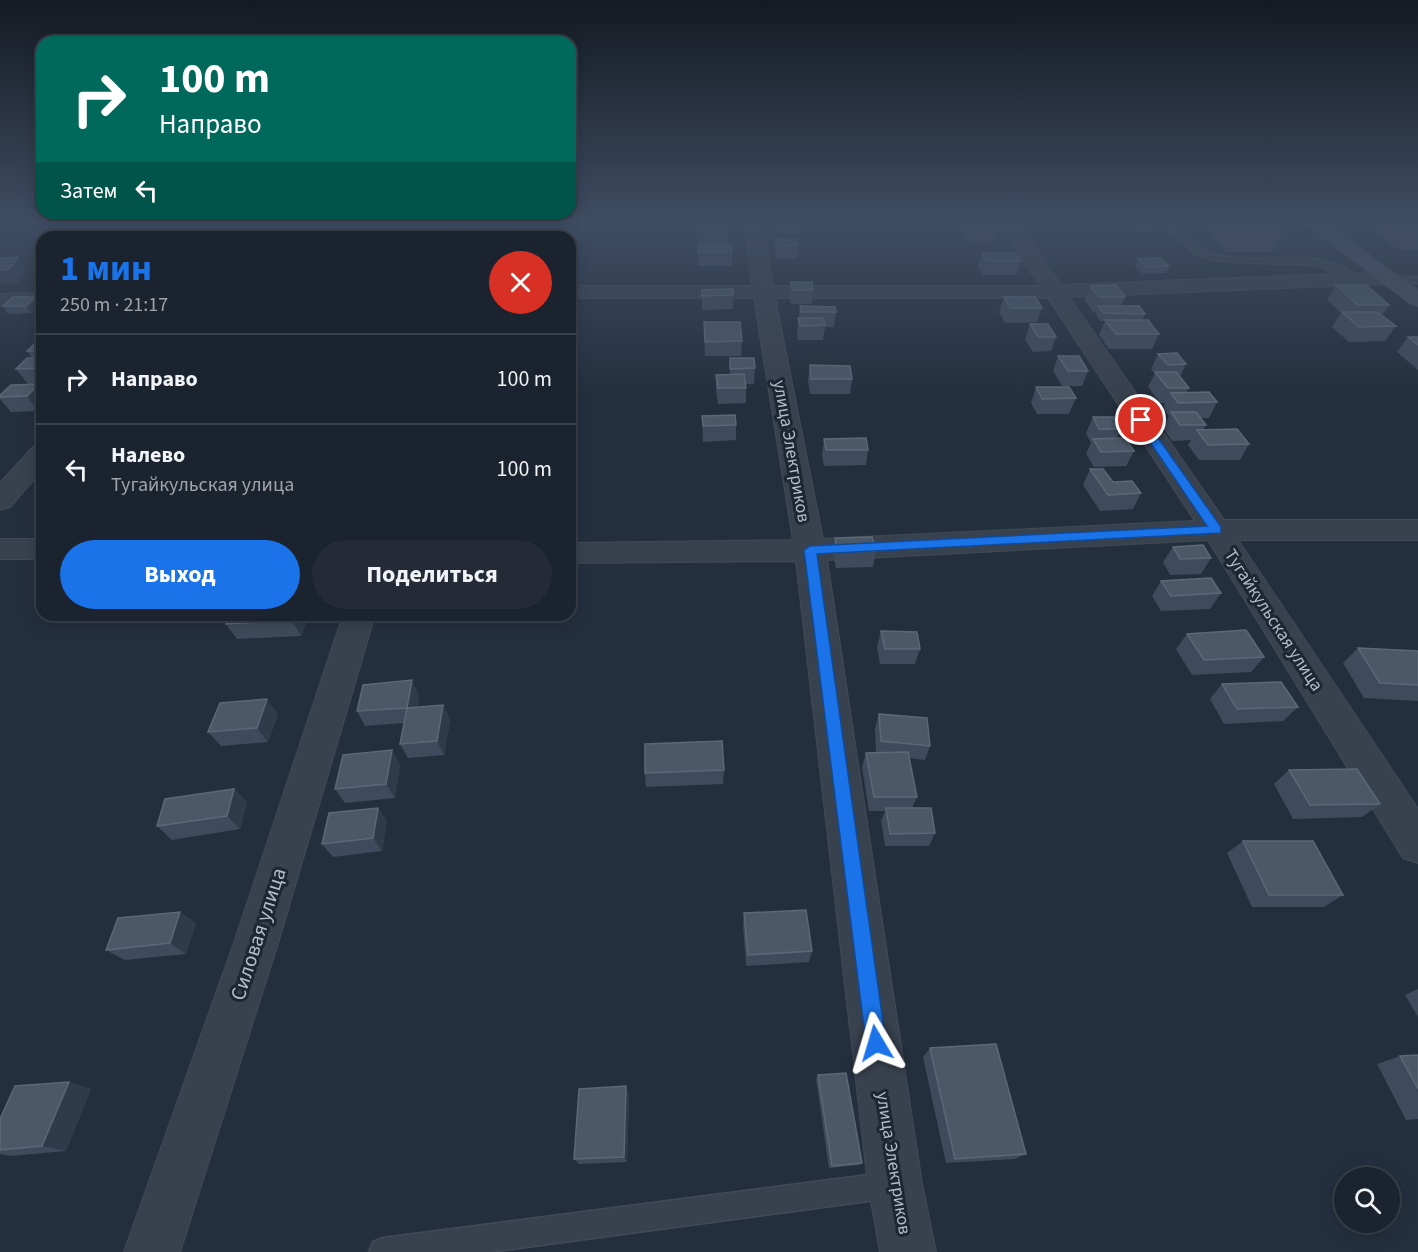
<!DOCTYPE html>
<html lang="ru">
<head>
<meta charset="utf-8">
<style>
	body { margin:0; font-family:"Source Sans 3",sans-serif; background:#242b36; color:#f1f3f6; height:100vh; display:flex; flex-direction:column; font-size:22px; white-space:nowrap }
	* { box-sizing:border-box; margin:0 }
	p { font-size:20px; color:#a0a4aa }
	.icon { flex:none; width:33px; height:33px; fill:none; stroke:currentColor; stroke-width:2; stroke-linecap:round; stroke-linejoin:round }
	.map { position:relative; flex:1; overflow:hidden }
	.side { position:absolute; left:36px; top:231px; width:540px; height:390px; display:flex; flex-direction:column; background:#1b232e; border-radius:18px; box-shadow:0 3px 15px #0003,0 0 0 2px #39404a }
	.side>* { flex:none }
	.hud { position:absolute; left:36px; top:36px; width:540px; height:183px; border-radius:18px; box-shadow:0 3px 15px #0003,0 0 0 2px #39404a; background:#00695c; color:#fff; overflow:hidden }
	.controls { position:absolute; left:1334px; top:1167px; display:grid; gap:12px }
	.controls a { display:grid; place-items:center; width:66px; height:66px; border-radius:50%; background:#1b232e; box-shadow:0 3px 15px #0003,0 0 0 2px #39404a; font-size:30px }
	.pin { position:absolute; display:grid; place-items:center; width:51px; height:51px; color:#fff; margin:-26px; border:3px solid #fff; border-radius:50%; box-shadow:0 2px 6px #0007 }
	.me { position:absolute; width:66px; margin:-33px; rotate:353deg; stroke-linejoin:round; filter:drop-shadow(0 0 4px #0008) }
	.turn { display:flex; align-items:center; gap:21px; height:126px; padding:0 24px; font-size:27px }
	.turn .icon { width:78px; height:78px; stroke-width:2.5 }
	.turn b { display:block; font-size:42px; line-height:51px }
	.then { display:flex; align-items:center; height:57px; padding:0 24px; background:#0003; gap:12px; font-size:22px }
	.round { display:grid; place-items:center; flex:none; width:63px; height:63px; border-radius:32px; background:#242b36 }
	.overview { display:flex; align-items:center; justify-content:space-between; height:102px; padding:0 24px }
	h1 { font-size:36px; font-weight:700; line-height:45px; color:#1a73e8 }
	.action { display:flex; gap:12px; margin-top:auto; padding:12px 24px }
	.action a { flex:1; height:69px; border-radius:36px; background:#1a73e8; color:#fff; font-size:24px; font-weight:700; line-height:69px; text-align:center }
	.action a+a { background:#242b36; color:#f1f3f6 }
	ul { padding:0; list-style:none }
	li { display:flex; align-items:center; gap:18px; height:90px; padding:0 24px; border-top:2px solid #39404a }
	li div { flex:1 }
	li b { display:block; font-size:22px }
	li em { font-style:normal }
	.map>svg:first-child { display:block }
	.lines { fill:none; stroke-linecap:round; stroke-linejoin:round }
	.lane-casing { stroke:#414a57; stroke-width:3 }
	.street-casing { stroke:#414a57; stroke-width:2 }
	.secondary-casing { stroke:#414a57; stroke-width:2 }
	.lane { fill:#38414e; fill-rule:evenodd }
	.street { fill:#38414e; fill-rule:evenodd }
	.secondary { fill:#465061; fill-rule:evenodd }
	.wall { fill:#3f4b5c }
	.shaded-wall { fill:#2f3b4b }
	.building { fill:#4b5868; stroke:#5c6777; stroke-width:1.5 }
	.route { fill:#1a73e8; stroke:#114b97; stroke-width:1.5 }
	.labels { text-anchor:middle; stroke-width:6; stroke-linejoin:round; paint-order:stroke }
	.street-label { font-size:18px; fill:#b4bcc9; stroke:#1d2633 }
	.near-street-label { font-size:21px; fill:#b4bcc9; stroke:#1d2633 }
</style>
</head>
<body>
<div class="map">
<svg width="1418" height="1252" viewBox="0 0 1418 1252">
	<rect width="100%" height="100%" fill="#242f3e"/>
	<g class="lines">
		<g class="lane-casing">
			<path id="lane" d="M 1160,220 L 1170,220 C 1179,229 1189,242 1200,248 C 1247,274 1317,238 1360,279 L 1351,281 L 1317,265 L 1218,261 L 1193,252 Z
				M 1390,277 L 1418,277 L 1418,283 L 1386,282 L 1386,278 Z
				M 891,1172 L 901,1175 L 904,1185 L 901,1195 L 891,1198 L 489,1252 L 369,1252 L 373,1242 L 383,1238 Z"/>
		</g>
		<g class="street-casing">
			<path id="street" d="M 488,220 L 506,220 L 500,237 L 482,237 Z
				M 744,220 L 762,220 L 773,286 L 1040,286 L 997,220 L 1015,220 L 1061,285 L 1355,273 L 1397,276 L 1400,280 L 1397,284 L 1355,285 L 1069,297 L 1224,520 L 1418,520 L 1418,540 L 1238,540 L 1418,809 L 1418,863 L 1403,858 L 1208,540 L 827,560 L 922,1184 L 936,1252 L 880,1252 L 868,1184 L 796,561 L 570,563 L 570,543 L 793,540 L 754,298 L 570,298 L 570,286 L 752,286 ZM 775,298 L 1048,298 L 1195,521 L 823,539 Z
				M 42,293 L 42,305 L 0,306 L 0,294 Z
				M 42,445 L 42,470 L 10,507 L 0,510 L 0,483 L 33,447 Z
				M 0,539 L 42,539 L 42,559 L 0,559 Z
				M 343,615 L 375,615 L 279,940 L 180,1252 L 124,1252 L 235,940 Z"/>
		</g>
		<g class="secondary-casing">
			<path id="secondary" d="M 1300,220 L 1321,220 L 1418,290 L 1418,306 L 1411,304 Z"/>
		</g>
		<use href="#lane" class="lane"/>
		<use href="#street" class="street"/>
		<use href="#secondary" class="secondary"/>
	</g>
	<path class="wall" d="M 469,220 L 471,230 L 469,237 L 439,237 L 450,231 L 449,226 Z
		M 698,220 L 726,220 L 728,231 L 728,244 L 732,252 L 732,266 L 698,266 L 697,223 L 699,223 Z
		M 776,220 L 804,220 L 802,233 L 778,234 L 776,225 Z
		M 964,220 L 995,220 L 1000,228 L 996,241 L 967,242 L 961,232 Z
		M 1128,220 L 1153,220 L 1157,225 L 1154,231 L 1139,232 Z
		M 1193,220 L 1289,220 L 1272,252 L 1226,252 L 1209,236 L 1211,232 L 1200,222 L 1194,222 Z
		M 1357,220 L 1418,220 L 1418,250 L 1400,250 Z
		M 776,239 L 798,245 L 797,258 L 776,258 L 775,253 Z
		M 982,253 L 1021,261 L 1016,275 L 983,275 L 978,267 Z
		M 1138,259 L 1169,266 L 1166,273 L 1143,274 L 1135,266 Z
		M 791,282 L 813,290 L 812,304 L 791,304 L 789,297 Z
		M 1336,285 L 1389,305 L 1382,315 L 1396,326 L 1385,341 L 1349,342 L 1332,327 L 1341,313 L 1327,300 Z
		M 1090,286 L 1125,297 L 1121,306 L 1145,314 L 1142,320 L 1159,334 L 1152,349 L 1109,349 L 1099,335 L 1105,321 L 1100,321 L 1095,313 L 1096,312 L 1093,312 L 1085,300 Z
		M 702,290 L 733,295 L 733,309 L 702,310 Z
		M 1004,297 L 1042,308 L 1037,322 L 1005,323 L 999,312 Z
		M 41,304 L 31,313 L 8,314 L 3,306 Z
		M 800,306 L 836,312 L 834,327 L 825,327 L 823,340 L 798,340 L 797,333 Z
		M 704,322 L 742,341 L 741,356 L 705,356 Z
		M 1030,324 L 1056,337 L 1051,351 L 1033,352 L 1025,339 Z
		M 1408,337 L 1418,337 L 1418,370 L 1397,352 Z
		M 42,340 L 42,384 L 39,384 L 42,388 L 42,407 L 38,411 L 11,412 L 0,399 L 0,395 L 28,384 L 16,369 L 32,358 L 27,351 Z
		M 1158,354 L 1186,364 L 1180,377 L 1189,388 L 1186,393 L 1217,402 L 1209,418 L 1201,418 L 1206,425 L 1203,430 L 1249,444 L 1240,460 L 1199,460 L 1188,445 L 1191,440 L 1172,441 L 1163,428 L 1169,416 L 1163,408 L 1165,403 L 1160,403 L 1148,387 L 1155,373 L 1151,369 Z
		M 1058,356 L 1088,371 L 1082,386 L 1062,386 L 1053,371 Z
		M 730,358 L 755,368 L 754,384 L 746,384 L 746,403 L 718,404 L 716,390 L 716,375 L 730,375 Z
		M 810,365 L 852,379 L 850,394 L 810,394 L 808,380 Z
		M 1036,387 L 1076,398 L 1069,414 L 1037,414 L 1031,403 Z
		M 702,416 L 736,425 L 736,440 L 703,442 Z
		M 1093,417 L 1121,429 L 1117,438 L 1134,451 L 1126,466 L 1094,467 L 1086,454 L 1091,443 L 1086,433 Z
		M 824,439 L 868,450 L 866,465 L 824,466 L 822,455 Z
		M 1090,469 L 1113,482 L 1141,493 L 1133,509 L 1100,511 L 1083,485 Z
		M 835,538 L 876,551 L 873,567 L 836,568 L 833,554 Z
		M 1173,547 L 1211,558 L 1201,574 L 1170,575 L 1163,562 Z
		M 1161,581 L 1221,593 L 1210,609 L 1161,611 L 1152,596 Z
		M 230,615 L 304,615 L 307,620 L 301,636 L 237,639 L 226,624 Z
		M 881,631 L 920,649 L 915,664 L 880,664 L 877,647 Z
		M 1187,634 L 1264,657 L 1251,672 L 1192,675 L 1176,649 Z
		M 1358,648 L 1418,652 L 1418,701 L 1364,698 L 1343,663 Z
		M 1222,684 L 1298,707 L 1283,721 L 1224,724 L 1210,699 Z
		M 419,695 L 417,707 L 443,705 L 450,720 L 444,755 L 408,758 L 400,744 L 404,723 L 365,726 L 357,711 Z
		M 278,714 L 268,742 L 221,746 L 208,732 Z
		M 879,714 L 930,746 L 925,760 L 909,758 L 917,797 L 912,808 L 935,833 L 929,846 L 885,846 L 881,821 L 885,811 L 869,811 L 862,767 L 866,753 L 876,752 L 875,729 Z
		M 392,750 L 400,765 L 395,798 L 345,803 L 335,789 Z
		M 724,770 L 723,784 L 646,787 L 645,773 Z
		M 1289,770 L 1380,804 L 1362,817 L 1293,819 L 1274,784 Z
		M 234,789 L 247,802 L 240,829 L 172,840 L 157,826 Z
		M 378,808 L 387,821 L 382,851 L 333,857 L 322,844 Z
		M 1243,841 L 1343,895 L 1324,907 L 1252,907 L 1227,853 Z
		M 744,913 L 812,951 L 809,962 L 746,966 L 743,925 Z
		M 196,923 L 186,954 L 125,960 L 106,950 Z
		M 1418,989 L 1418,1017 L 1405,995 Z
		M 930,1048 L 1026,1154 L 1015,1159 L 946,1163 L 923,1057 Z
		M 1418,1055 L 1418,1119 L 1406,1120 L 1377,1064 L 1400,1056 Z
		M 818,1075 L 862,1163 L 859,1165 L 829,1168 L 816,1079 Z
		M 91,1089 L 66,1151 L 11,1156 L 0,1154 L 0,1119 Z
		M 629,1093 L 627,1162 L 579,1164 L 574,1159 Z"/>
	<path class="shaded-wall" d="M 467,220 L 469,220 L 471,230 L 469,237 L 468,237 L 466,226 Z
		M 18,257 L 27,271 L 18,283 L 0,285 L 0,270 Z
		M 36,297 L 41,304 L 31,313 L 26,306 Z
		M 39,384 L 42,388 L 42,407 L 38,411 L 27,396 Z
		M 294,615 L 304,615 L 307,620 L 301,636 L 292,620 Z
		M 412,680 L 419,695 L 414,722 L 407,708 Z
		M 267,699 L 278,714 L 268,742 L 257,728 Z
		M 443,705 L 450,720 L 444,755 L 437,741 Z
		M 392,750 L 400,765 L 395,798 L 386,784 Z
		M 234,789 L 247,802 L 240,829 L 227,816 Z
		M 378,808 L 387,821 L 382,851 L 373,838 Z
		M 180,912 L 196,923 L 186,954 L 170,943 Z
		M 69,1082 L 91,1089 L 66,1151 L 42,1146 Z
		M 626,1086 L 629,1093 L 627,1162 L 624,1157 Z"/>
	<path class="building" d="M 451,220 L 467,220 L 466,226 L 449,226 Z
		M 965,220 L 995,220 L 1000,228 L 970,228 Z
		M 1137,220 L 1153,220 L 1157,225 L 1142,225 Z
		M 727,222 L 728,231 L 697,231 L 697,223 Z
		M 461,231 L 460,236 L 439,237 L 441,232 Z
		M 776,239 L 797,239 L 798,245 L 776,245 Z
		M 698,244 L 731,244 L 732,252 L 698,252 Z
		M 982,253 L 1015,253 L 1021,261 L 986,261 Z
		M 18,257 L 9,269 L 0,270 L 0,258 Z
		M 1160,258 L 1169,266 L 1146,267 L 1138,259 Z
		M 791,282 L 812,282 L 813,290 L 792,290 Z
		M 1116,285 L 1125,297 L 1099,297 L 1090,286 Z
		M 1336,285 L 1366,285 L 1389,305 L 1358,305 Z
		M 733,289 L 733,295 L 702,296 L 702,290 Z
		M 13,297 L 36,297 L 26,306 L 3,306 Z
		M 1004,297 L 1035,297 L 1042,308 L 1010,308 Z
		M 800,306 L 835,307 L 836,312 L 801,312 Z
		M 1098,306 L 1139,306 L 1145,314 L 1103,313 Z
		M 1342,312 L 1377,312 L 1396,326 L 1359,327 Z
		M 798,318 L 823,318 L 825,325 L 800,326 Z
		M 1105,320 L 1148,320 L 1159,334 L 1116,334 Z
		M 704,322 L 740,322 L 742,341 L 705,342 Z
		M 1030,324 L 1048,324 L 1056,337 L 1038,337 Z
		M 1408,337 L 1418,337 L 1418,345 Z
		M 39,340 L 42,340 L 42,351 L 27,351 Z
		M 1177,353 L 1186,364 L 1168,365 L 1158,354 Z
		M 1058,356 L 1079,356 L 1088,371 L 1068,371 Z
		M 27,358 L 42,358 L 42,368 L 16,369 Z
		M 730,358 L 754,358 L 755,368 L 730,369 Z
		M 810,365 L 850,366 L 852,379 L 811,379 Z
		M 1155,372 L 1176,372 L 1189,388 L 1168,388 Z
		M 744,374 L 746,388 L 718,388 L 716,375 Z
		M 39,384 L 27,396 L 0,397 L 0,395 L 11,385 Z
		M 1036,387 L 1069,387 L 1076,398 L 1042,399 Z
		M 1209,392 L 1217,402 L 1178,403 L 1171,393 Z
		M 1171,412 L 1196,412 L 1206,425 L 1180,425 Z
		M 735,415 L 736,425 L 703,426 L 702,416 Z
		M 1093,417 L 1114,417 L 1121,429 L 1099,429 Z
		M 1237,429 L 1249,444 L 1208,445 L 1197,430 Z
		M 866,438 L 868,450 L 826,450 L 824,439 Z
		M 1125,438 L 1134,451 L 1101,452 L 1093,439 Z
		M 1090,469 L 1103,469 L 1113,482 L 1132,481 L 1141,493 L 1108,495 Z
		M 872,537 L 876,551 L 838,552 L 835,538 Z
		M 1203,545 L 1211,558 L 1180,559 L 1173,547 Z
		M 1211,578 L 1221,593 L 1171,596 L 1161,581 Z
		M 230,615 L 294,615 L 292,620 L 226,624 Z
		M 1246,630 L 1264,657 L 1204,660 L 1187,634 Z
		M 881,631 L 917,632 L 920,649 L 885,649 Z
		M 1358,648 L 1418,651 L 1418,685 L 1380,683 Z
		M 412,680 L 407,708 L 357,711 L 363,685 Z
		M 1281,682 L 1298,707 L 1237,709 L 1222,684 Z
		M 267,699 L 257,728 L 208,732 L 220,703 Z
		M 443,705 L 437,741 L 400,744 L 407,708 Z
		M 879,714 L 927,718 L 930,746 L 881,741 Z
		M 722,741 L 724,770 L 645,773 L 645,744 Z
		M 392,750 L 386,784 L 335,789 L 343,755 Z
		M 908,752 L 917,797 L 874,797 L 866,753 Z
		M 1357,769 L 1380,804 L 1310,805 L 1289,770 Z
		M 234,789 L 227,816 L 157,826 L 165,799 Z
		M 378,808 L 373,838 L 322,844 L 329,813 Z
		M 886,808 L 931,808 L 935,833 L 890,834 Z
		M 1243,841 L 1313,841 L 1343,895 L 1269,895 Z
		M 806,910 L 812,951 L 748,955 L 744,913 Z
		M 180,912 L 170,943 L 106,950 L 118,918 Z
		M 996,1044 L 1026,1154 L 955,1159 L 930,1048 Z
		M 1418,1055 L 1418,1089 L 1400,1056 Z
		M 846,1073 L 862,1163 L 832,1166 L 818,1075 Z
		M 69,1082 L 42,1146 L 0,1150 L 0,1119 L 15,1086 Z
		M 626,1086 L 624,1157 L 574,1159 L 579,1089 Z"/>
	<linearGradient id="sky" x2="0" y2="1"><stop stop-color="#141a22"/><stop offset="0.56" stop-color="#3f4d63"/><stop offset="1" stop-color="#3f4d63" stop-opacity="0"/></linearGradient>
	<rect width="1418" height="396" fill="url(#sky)"/>
	<path class="route" d="M 1141,417 L 1144,418 L 1221,527 L 1221,533 L 817,554 L 886,1043 L 883,1051 L 876,1053 L 869,1051 L 866,1043 L 804,550 L 810,546 L 1207,526 L 1135,420 Z"/>
	<g class="labels">
		<g class="street-label">
			<text transform="translate(792 451) rotate(80)" y="6">улица Электриков</text>
			<text transform="translate(1274 620) rotate(57)" y="6">Тугайкульская улица</text>
			<text transform="translate(894 1163) rotate(81)" y="6">улица Электриков</text>
		</g>
		<g class="near-street-label">
			<text transform="translate(258 934) rotate(-72)" y="7">Силовая улица</text>
		</g>
	</g>
</svg>
<div class="controls">
<a><svg class="icon" aria-label="search" viewBox="0 0 24 24"><circle cx="10" cy="10" r="6"/><path d="M15 15l6 6"/></svg></a>
</div>
<div class="pin" style="left:1141px;top:420px;background:#d93025"><svg class="icon" aria-label="arrive" viewBox="0 0 24 24"><path d="M6 21V4h12l-3 4 3 4H6"/></svg></div>
<svg class="me" style="left:876px;top:1043px" viewBox="-20 -20 40 40"><path d="M0-17L14 15 0 8-14 15z" fill="#1a73e8" stroke="#fff" stroke-width="4"/></svg>
<div class="hud">
<div class="turn"><svg class="icon" aria-label="right" viewBox="0 0 24 24"><path d="M7 20v-9h11M14 6l5 5-5 5"/></svg><div><b>100 m</b>Направо</div></div>
<div class="then">Затем<svg class="icon" aria-label="left" viewBox="0 0 24 24"><path d="M17 20v-9H6M10 6l-5 5 5 5"/></svg></div>
</div>
<section class="side">
<div class="overview"><div><h1>1 мин</h1><p>250 m · 21:17</p></div><a class="round" style="background:#d93025;color:#fff"><svg class="icon" aria-label="close" viewBox="0 0 24 24"><path d="M6 6l12 12M18 6L6 18"/></svg></a></div>
<ul>
<li><svg class="icon" aria-label="right" viewBox="0 0 24 24"><path d="M7 20v-9h11M14 6l5 5-5 5"/></svg><div><b>Направо</b></div><em>100 m</em></li>
<li><svg class="icon" aria-label="left" viewBox="0 0 24 24"><path d="M17 20v-9H6M10 6l-5 5 5 5"/></svg><div><b>Налево</b><p>Тугайкульская улица</p></div><em>100 m</em></li>
</ul>
<div class="action"><a>Выход</a><a>Поделиться</a></div>
</section>
</div>
</body>
</html>
